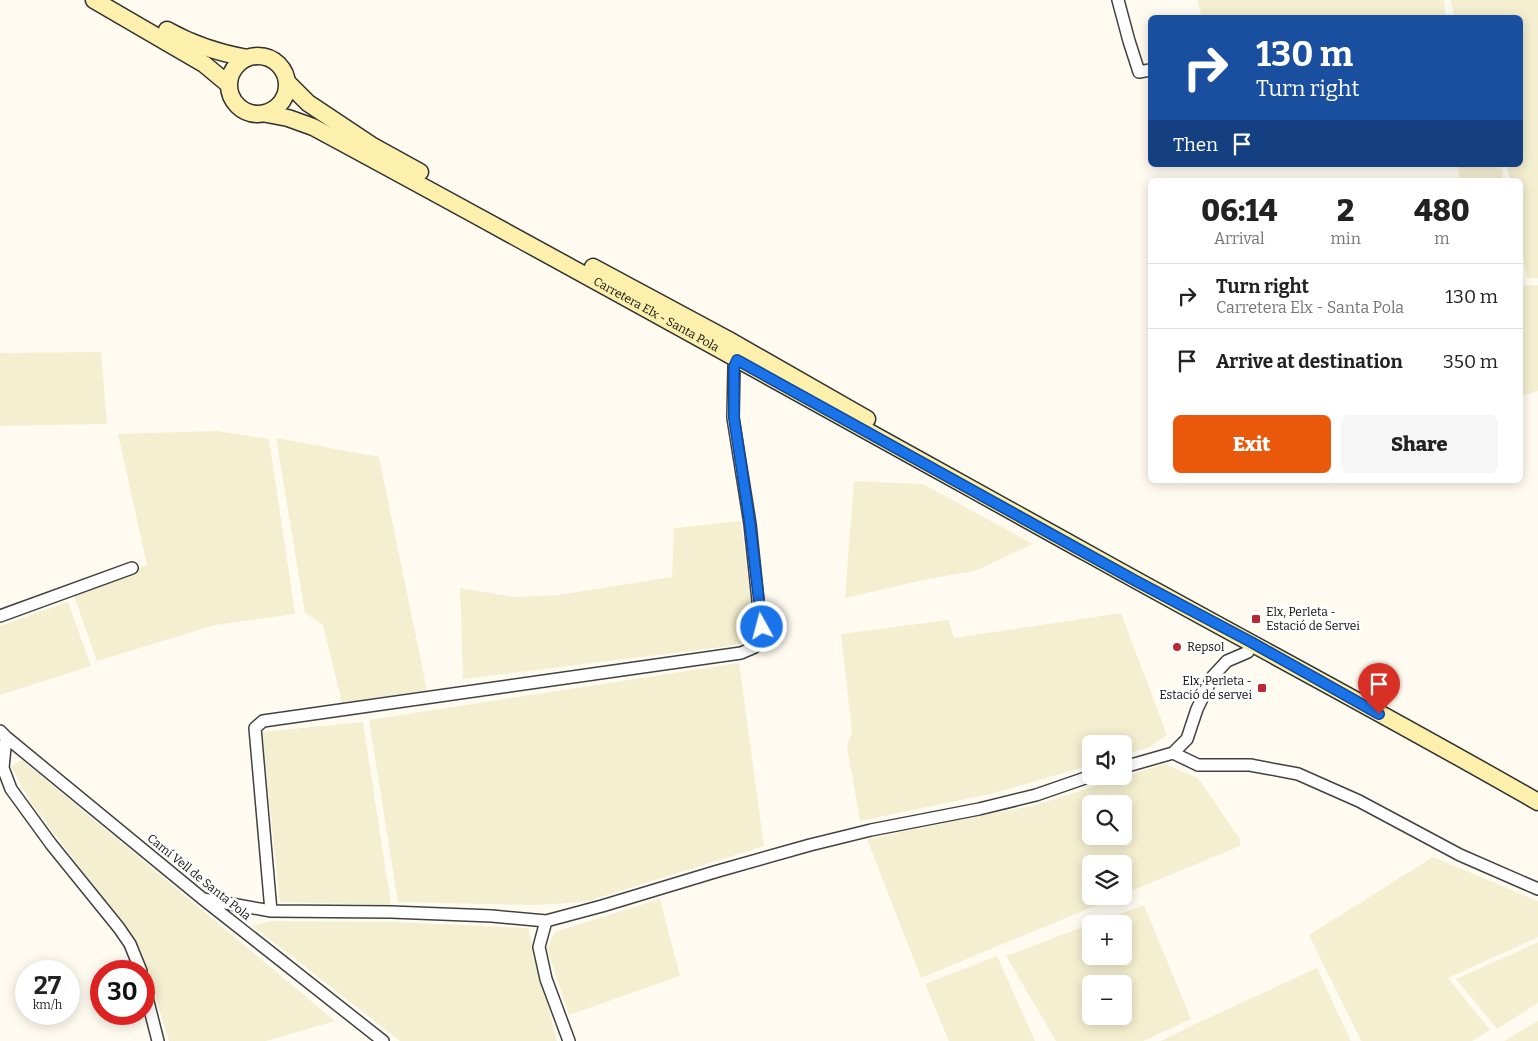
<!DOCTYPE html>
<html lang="en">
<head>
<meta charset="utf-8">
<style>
	body { margin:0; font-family:Bitter,serif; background:#f6f6f6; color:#222; height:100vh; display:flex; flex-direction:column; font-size:19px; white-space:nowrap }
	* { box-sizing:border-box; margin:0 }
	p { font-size:16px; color:#767676 }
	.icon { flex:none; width:28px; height:28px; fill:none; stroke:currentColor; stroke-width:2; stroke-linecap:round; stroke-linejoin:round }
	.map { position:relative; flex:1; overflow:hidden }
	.sheet { position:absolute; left:1148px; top:178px; width:375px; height:305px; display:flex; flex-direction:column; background:#fff; border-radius:8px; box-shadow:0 2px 12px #0003 }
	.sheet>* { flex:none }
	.top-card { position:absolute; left:1148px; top:15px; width:375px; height:152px; border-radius:8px; box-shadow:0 2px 12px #0003; background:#1a4fa0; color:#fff; overflow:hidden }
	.controls { position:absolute; left:1082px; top:735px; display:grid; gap:10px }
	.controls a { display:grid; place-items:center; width:50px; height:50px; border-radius:8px; background:#fff; box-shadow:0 2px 12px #0003; font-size:25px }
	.speed { position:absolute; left:15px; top:960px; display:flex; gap:10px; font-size:25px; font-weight:700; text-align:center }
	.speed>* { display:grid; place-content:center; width:65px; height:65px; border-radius:50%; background:#fff; box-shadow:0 2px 12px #0003; line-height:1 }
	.speed small { font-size:12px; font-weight:400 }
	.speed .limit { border:8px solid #d22; background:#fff; color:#111 }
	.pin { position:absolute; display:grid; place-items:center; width:42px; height:42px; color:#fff; margin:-51px -21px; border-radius:50% 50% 50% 0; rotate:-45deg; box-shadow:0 0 5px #0007 }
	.pin .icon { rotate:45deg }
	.me { position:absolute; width:55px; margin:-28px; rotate:353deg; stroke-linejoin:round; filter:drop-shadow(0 0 4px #0008) }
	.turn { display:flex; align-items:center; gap:18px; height:105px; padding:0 25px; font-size:22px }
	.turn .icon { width:65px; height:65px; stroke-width:2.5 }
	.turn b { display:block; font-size:35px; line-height:42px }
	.then { display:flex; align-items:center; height:48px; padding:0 25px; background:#0003; gap:10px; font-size:19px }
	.eta { display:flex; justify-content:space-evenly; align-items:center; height:85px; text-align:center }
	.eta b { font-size:30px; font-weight:800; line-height:35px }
	.button { display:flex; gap:10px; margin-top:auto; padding:10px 25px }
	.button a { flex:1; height:58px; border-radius:8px; background:#ea580c; color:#fff; font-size:20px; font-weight:800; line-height:58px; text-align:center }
	.button a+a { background:#f6f6f6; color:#222 }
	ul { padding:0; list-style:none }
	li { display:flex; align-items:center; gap:15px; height:65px; padding:0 25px; border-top:1px solid #e0e0e0 }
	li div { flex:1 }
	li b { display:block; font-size:19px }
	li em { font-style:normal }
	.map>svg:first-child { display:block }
	.farmland { fill:#f4efd0; fill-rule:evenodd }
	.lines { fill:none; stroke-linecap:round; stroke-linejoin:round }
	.street-casing { stroke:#414141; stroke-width:14 }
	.secondary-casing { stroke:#303030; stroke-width:19 }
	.street { stroke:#fff; stroke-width:11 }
	.secondary { stroke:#fdf0ac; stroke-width:16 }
	.route-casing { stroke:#114b97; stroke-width:12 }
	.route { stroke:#1a73e8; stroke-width:9 }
	.poi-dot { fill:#bd2836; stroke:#fff; stroke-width:2 }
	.labels { text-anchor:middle; stroke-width:5; stroke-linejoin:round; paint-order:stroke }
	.street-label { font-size:12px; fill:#0e0e0e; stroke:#fff }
	.poi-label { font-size:12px; fill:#0e0e0e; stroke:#fff; text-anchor:start }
</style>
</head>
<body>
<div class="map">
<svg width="1538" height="1041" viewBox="0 0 1538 1041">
	<rect width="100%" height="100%" fill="#fffbf0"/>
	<path class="farmland" d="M 1197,0 L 1444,0 L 1446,17 L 1202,17 Z
		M 1451,0 L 1538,0 L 1538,278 L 1527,278 L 1520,238 L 1520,180 L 1510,180 L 1507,167 L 1505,165 L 1520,165 L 1520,18 L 1454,17 Z
		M 1458,165 L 1494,165 L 1502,170 L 1503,180 L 1460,180 Z
		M 1538,285 L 1538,391 L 1520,396 L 1520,286 Z
		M 101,352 L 107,424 L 0,426 L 0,353 Z
		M 216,431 L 269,439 L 295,614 L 215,625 L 97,661 L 74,596 L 147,565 L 118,434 Z
		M 276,438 L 379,457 L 427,690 L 342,703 L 323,625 L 305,613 Z
		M 854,481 L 923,484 L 1033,544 L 975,571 L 928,579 L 845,598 Z
		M 741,521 L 754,628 L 751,640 L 730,646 L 463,679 L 460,588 L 513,597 L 558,595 L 672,577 L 674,528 Z
		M 68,602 L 91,666 L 0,695 L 0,626 Z
		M 1121,613 L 1167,735 L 1150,747 L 1124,755 L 1124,744 L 1091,744 L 1091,765 L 994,793 L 860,821 L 847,746 L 852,732 L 841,634 L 948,620 L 954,638 Z
		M 739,663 L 764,846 L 585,902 L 537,905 L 398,902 L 369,720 Z
		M 363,722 L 391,905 L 280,902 L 262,732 Z
		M 22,760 L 335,1021 L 266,1041 L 169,1041 L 141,950 L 30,801 L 11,766 Z
		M 1164,764 L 1198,778 L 1240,839 L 1240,846 L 1124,894 L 1124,864 L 1091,864 L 1091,896 L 1119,896 L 921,978 L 867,839 L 1036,805 ZM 1091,804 L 1124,804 L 1124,836 L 1091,836 Z
		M 1433,857 L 1538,901 L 1538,937 L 1448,978 L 1490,1030 L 1472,1041 L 1361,1041 L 1309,935 Z
		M 660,899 L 680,976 L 569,1015 L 547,949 L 555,932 Z
		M 1144,905 L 1191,1019 L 1143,1041 L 1056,1041 L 1006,956 L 1091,924 L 1091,956 L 1124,956 L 1124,924 L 1093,924 ZM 1091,984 L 1124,984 L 1124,1016 L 1091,1016 Z
		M 271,921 L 392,922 L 528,928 L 557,1041 L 400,1041 L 253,926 Z
		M 1538,942 L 1538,1003 L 1497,1029 L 1456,979 Z
		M 997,956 L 1035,1041 L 949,1041 L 925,984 Z
		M 1317,968 L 1351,1041 L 1161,1041 L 1193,1025 Z
		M 1538,1021 L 1538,1041 L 1504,1041 Z"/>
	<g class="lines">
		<g class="street-casing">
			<path id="street" d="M 1118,0 L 1129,41 L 1139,72 L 1150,70
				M 0,616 L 132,568
				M 0,731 L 6,737 L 203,899 L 383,1041
				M 6,737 L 3,768 L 11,789 L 51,844 L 119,928 L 130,944 L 141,971
				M 1173,753 L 1198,765 L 1250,765 L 1298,774 L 1359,801 L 1460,855 L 1538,889
				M 1124,767 L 1173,753 L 1187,739 L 1197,709 L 1213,676 L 1227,661 L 1248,652
				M 203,899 L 271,911 L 391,912 L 492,916 L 546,921 L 602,906 L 718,871 L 810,845 L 871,830 L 979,809 L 1036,795 L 1091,776
				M 271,911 L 255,728 L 263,721 L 741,653 L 755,647 L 762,639 L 750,524 L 733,418 L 734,367 L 737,360
				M 546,921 L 539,947 L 546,979 L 569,1041
				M 144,986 L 158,1041"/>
		</g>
		<g class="secondary-casing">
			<g id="secondary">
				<path d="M 94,0 L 204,64 L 228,84"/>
				<path d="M 167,30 C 192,44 219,53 247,58"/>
				<circle cx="258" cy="85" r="29"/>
				<path d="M 288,83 L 308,103 L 371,145 L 420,172"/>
				<path id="s1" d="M 267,114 L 288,118 L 313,127 C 573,267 831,411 1089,554 C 1238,637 1390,717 1538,802"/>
				<path d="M 593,267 L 727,339 L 867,419"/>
			</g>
		</g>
		<use href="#street" class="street"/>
		<use href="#secondary" class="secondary"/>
	</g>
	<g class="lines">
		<g class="route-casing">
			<path id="route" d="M 762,627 L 750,524 L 734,418 L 734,367 L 737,360 L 1136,581 L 1251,642 L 1379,714"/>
		</g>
		<use href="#route" class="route"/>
	</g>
	<g class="poi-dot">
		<rect x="1251" y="614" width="10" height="10" rx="2.5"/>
		<circle cx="1177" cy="647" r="5"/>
		<rect x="1257" y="683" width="10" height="10" rx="2.5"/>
	</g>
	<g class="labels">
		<g class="street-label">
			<text dy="4" stroke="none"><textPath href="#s1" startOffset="439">Carretera Elx - Santa Pola</textPath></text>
			<text transform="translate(199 877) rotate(39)" y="4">Camí Vell de Santa Pola</text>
		</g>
		<g class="poi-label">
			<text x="1266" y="616">Elx, Perleta -<tspan x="1266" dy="14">Estació de Servei</tspan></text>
			<text x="1187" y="651">Repsol</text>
			<text x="1252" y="685" text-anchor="end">Elx, Perleta -<tspan x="1252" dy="14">Estació de servei</tspan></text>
		</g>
	</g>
</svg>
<div class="controls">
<a><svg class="icon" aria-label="sound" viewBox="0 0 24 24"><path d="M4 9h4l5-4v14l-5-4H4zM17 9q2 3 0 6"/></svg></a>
<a><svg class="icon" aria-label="search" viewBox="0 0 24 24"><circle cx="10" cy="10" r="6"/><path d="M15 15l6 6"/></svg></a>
<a><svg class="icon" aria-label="layers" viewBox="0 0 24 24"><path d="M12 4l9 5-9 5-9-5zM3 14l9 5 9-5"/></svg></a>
<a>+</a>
<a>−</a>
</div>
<div class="speed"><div>27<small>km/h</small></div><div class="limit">30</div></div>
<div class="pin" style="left:1379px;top:714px;background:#d93025"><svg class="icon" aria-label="arrive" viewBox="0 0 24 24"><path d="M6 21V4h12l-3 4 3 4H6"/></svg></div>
<svg class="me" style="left:762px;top:627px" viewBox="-20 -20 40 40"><circle r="17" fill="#1a73e8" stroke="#fff" stroke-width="3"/><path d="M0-11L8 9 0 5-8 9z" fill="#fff"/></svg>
<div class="top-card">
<div class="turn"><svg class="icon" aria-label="right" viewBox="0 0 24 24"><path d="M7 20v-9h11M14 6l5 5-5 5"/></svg><div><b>130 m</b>Turn right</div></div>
<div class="then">Then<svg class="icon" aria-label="arrive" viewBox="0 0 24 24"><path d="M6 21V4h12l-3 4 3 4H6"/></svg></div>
</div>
<section class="sheet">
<div class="eta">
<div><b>06:14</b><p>Arrival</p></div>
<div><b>2</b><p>min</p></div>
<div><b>480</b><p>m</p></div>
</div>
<ul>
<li><svg class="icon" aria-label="right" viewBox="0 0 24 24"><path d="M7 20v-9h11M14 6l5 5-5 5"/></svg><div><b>Turn right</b><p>Carretera Elx - Santa Pola</p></div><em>130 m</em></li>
<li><svg class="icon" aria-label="arrive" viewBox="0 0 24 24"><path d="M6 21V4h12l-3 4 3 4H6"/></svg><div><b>Arrive at destination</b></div><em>350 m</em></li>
</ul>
<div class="button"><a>Exit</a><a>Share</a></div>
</section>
</div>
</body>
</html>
